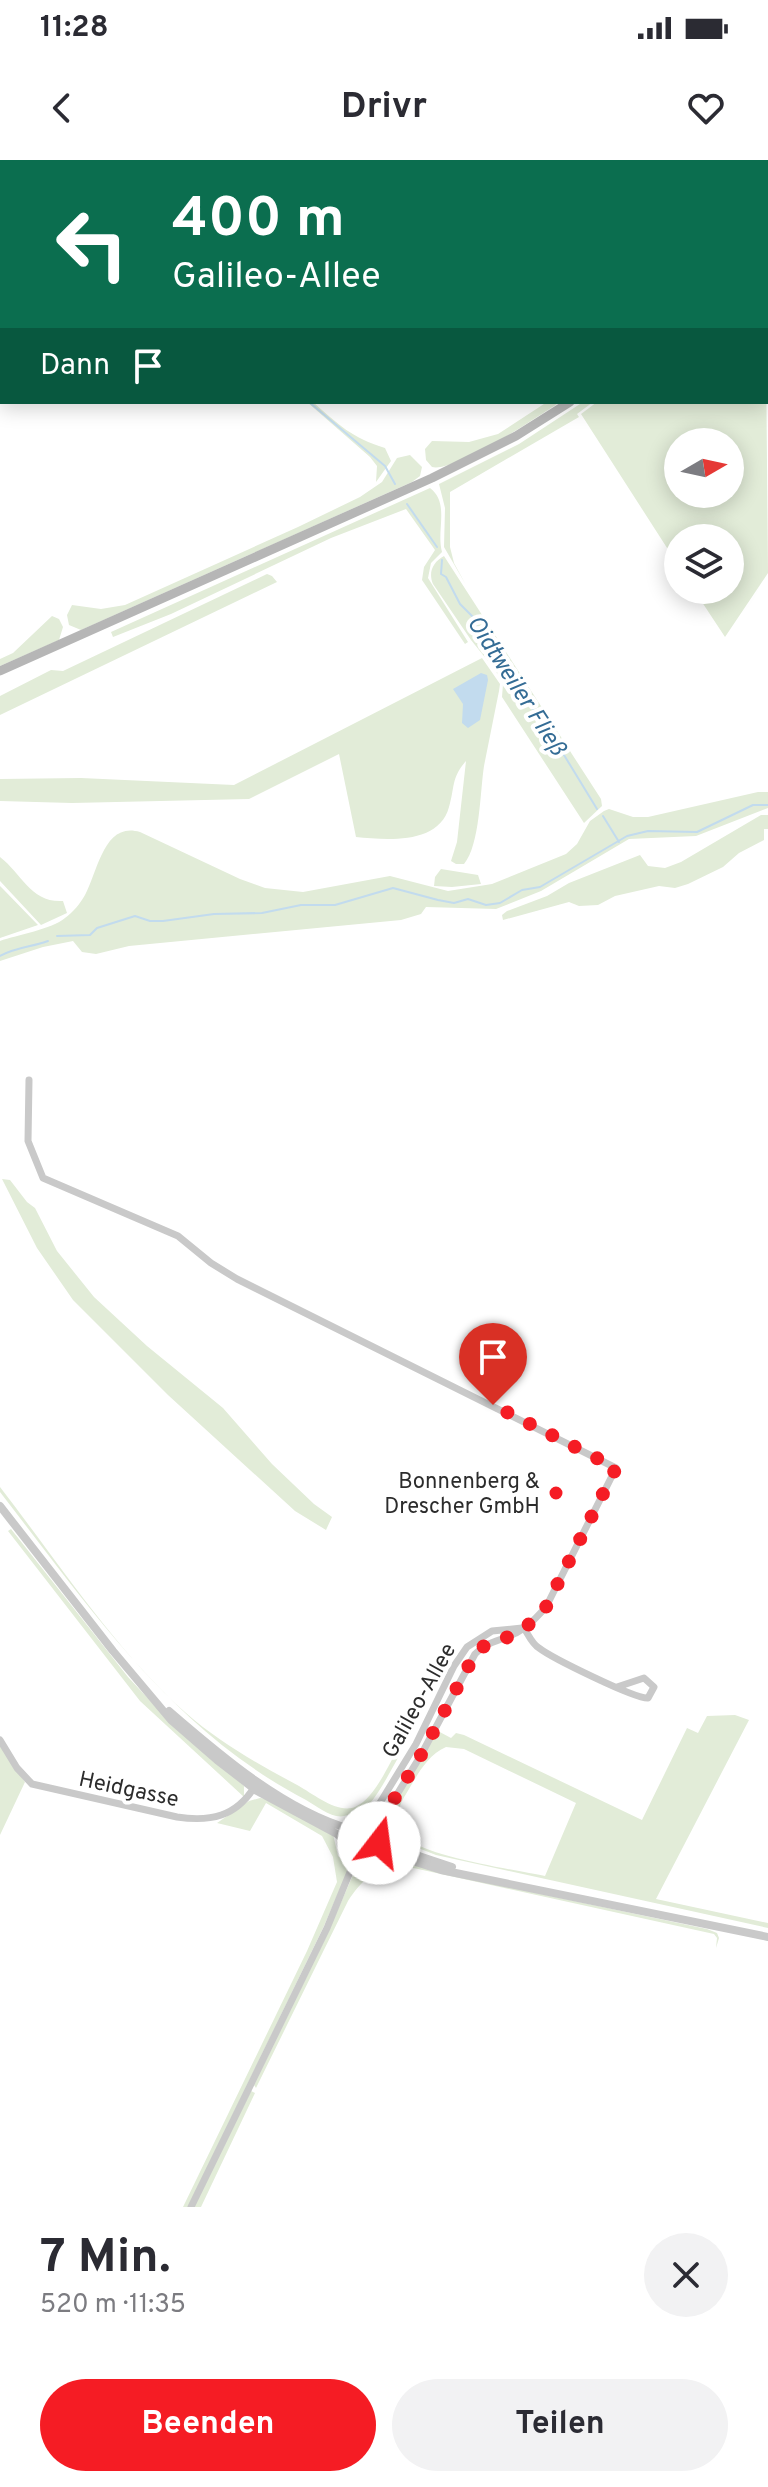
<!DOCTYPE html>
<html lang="de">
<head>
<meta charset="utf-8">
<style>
	body { margin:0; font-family:Overpass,sans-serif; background:#f2f2f3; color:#2b2b33; height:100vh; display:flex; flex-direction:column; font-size:30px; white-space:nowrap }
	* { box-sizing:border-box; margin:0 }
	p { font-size:26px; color:#7c7c81 }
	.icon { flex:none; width:44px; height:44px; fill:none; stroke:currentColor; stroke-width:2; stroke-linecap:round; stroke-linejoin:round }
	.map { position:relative; height:2047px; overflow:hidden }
	.panel { display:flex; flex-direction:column; background:#fff; flex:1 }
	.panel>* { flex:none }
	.guide { position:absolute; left:0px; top:0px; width:768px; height:244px; box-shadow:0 4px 20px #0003; background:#0b6e4f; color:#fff; overflow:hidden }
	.needle { width:52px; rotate:81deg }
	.fabs { position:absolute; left:664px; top:268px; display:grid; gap:16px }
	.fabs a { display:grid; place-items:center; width:80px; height:80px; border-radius:50%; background:#fff; box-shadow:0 4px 20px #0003; font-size:40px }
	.pin { position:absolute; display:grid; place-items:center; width:68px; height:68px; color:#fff; margin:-82px -34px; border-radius:50% 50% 50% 0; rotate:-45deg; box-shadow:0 0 8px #0007 }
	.pin .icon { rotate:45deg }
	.me { position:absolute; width:88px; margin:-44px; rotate:15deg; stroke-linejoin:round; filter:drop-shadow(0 0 6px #0008) }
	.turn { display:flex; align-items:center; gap:28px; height:168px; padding:0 40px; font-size:36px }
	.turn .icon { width:104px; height:104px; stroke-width:2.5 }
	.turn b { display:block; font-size:56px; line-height:68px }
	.then { display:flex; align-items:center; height:76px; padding:0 40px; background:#0003; gap:16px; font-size:30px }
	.round { display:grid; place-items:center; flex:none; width:84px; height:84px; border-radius:42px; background:#f2f2f3 }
	.summary { display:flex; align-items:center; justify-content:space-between; height:136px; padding:0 40px }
	h1 { font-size:48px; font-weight:700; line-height:60px }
	.action { display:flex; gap:16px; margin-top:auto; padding:16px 40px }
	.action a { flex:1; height:92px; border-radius:48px; background:#f51c24; color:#fff; font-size:32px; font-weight:700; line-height:92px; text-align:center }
	.action a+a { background:#f2f2f3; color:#2b2b33 }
	.status { display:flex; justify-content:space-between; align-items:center; height:56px; padding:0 40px; background:#fff; direction:ltr }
	.status svg { height:22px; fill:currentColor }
	header { display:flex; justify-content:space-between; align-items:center; height:104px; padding:0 40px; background:#fff; font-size:36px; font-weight:700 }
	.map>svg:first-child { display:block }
	.green { fill:#e2ecd8; fill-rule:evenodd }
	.water { fill:#c2dbee }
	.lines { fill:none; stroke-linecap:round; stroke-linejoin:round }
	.stream { stroke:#c2dbee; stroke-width:2 }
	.minor { stroke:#c9c9c9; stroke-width:7 }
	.tertiary { stroke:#c9c9c9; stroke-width:8 }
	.secondary { stroke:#b6b6b6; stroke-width:9 }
	.route { stroke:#f51c24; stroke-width:14; stroke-dasharray:0 25.2 }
	.poi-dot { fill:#f51c24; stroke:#fff; stroke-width:3 }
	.labels { text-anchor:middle; stroke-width:8; stroke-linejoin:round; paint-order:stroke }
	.poi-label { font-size:22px; fill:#2c2c2c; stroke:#fff; text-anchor:end }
	.street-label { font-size:22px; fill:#2c2c2c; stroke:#fff }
	.water-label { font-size:24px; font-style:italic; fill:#346c95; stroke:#fff }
</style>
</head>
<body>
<div class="status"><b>11:28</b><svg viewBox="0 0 49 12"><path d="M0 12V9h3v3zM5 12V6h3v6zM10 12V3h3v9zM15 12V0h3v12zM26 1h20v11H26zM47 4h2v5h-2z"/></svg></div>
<header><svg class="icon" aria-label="back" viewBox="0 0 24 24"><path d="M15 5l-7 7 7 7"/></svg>Drivr<svg class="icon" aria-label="heart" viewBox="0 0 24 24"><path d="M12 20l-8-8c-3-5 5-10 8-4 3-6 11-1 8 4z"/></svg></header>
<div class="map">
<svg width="768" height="2047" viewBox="0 0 768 2047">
	<rect width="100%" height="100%" fill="#fff"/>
	<path class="green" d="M 766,192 L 768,413 L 725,477 L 694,430 L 730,430 L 730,378 L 678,378 L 678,405 L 581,254 L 597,242 L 766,242 ZM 678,282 L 730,282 L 730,334 L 678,334 Z
		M 307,242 L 313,242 C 339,265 352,278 385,288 L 391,301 L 376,322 L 377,306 L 370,297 Z
		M 547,242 L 560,242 C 539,256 454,313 432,307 L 426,300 L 425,289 L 432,281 L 469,282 L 498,274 Z
		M 583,242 L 593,242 L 577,254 L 579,257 L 450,332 L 450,387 L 454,403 L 466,425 L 444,387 L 445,348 L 439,324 L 519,284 Z
		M 410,295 L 422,307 L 420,316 L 412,322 L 81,470 L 69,465 L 67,455 L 72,445 L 101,449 L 125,445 L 298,367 L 360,337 L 382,322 L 397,298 Z
		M 430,328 C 450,343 436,371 442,392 L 431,403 L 428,418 L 468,482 L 465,484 L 422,420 L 424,407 L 435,390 L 406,349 L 331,378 L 171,454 L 113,477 L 111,472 Z
		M 444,396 L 601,639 L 602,646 L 584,663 L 502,537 L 503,524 L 495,510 L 471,480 L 433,424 C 428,412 433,402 444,396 Z
		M 267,414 L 272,416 L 277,422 L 0,555 L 0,536 L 51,510 L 63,511 Z
		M 52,456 L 59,459 L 63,467 L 59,480 L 0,506 L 0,499 L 13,493 Z
		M 482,498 L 500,524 L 499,531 C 494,556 489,581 484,606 C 480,632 480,685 464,704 L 456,704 L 451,701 L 457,682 L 466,601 C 451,618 455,627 449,647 C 439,685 386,680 356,677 L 339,594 L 249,639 L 72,643 L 0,641 L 0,619 L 81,618 L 234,625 Z
		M 758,632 L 768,632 L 768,648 L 696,676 L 629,679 L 541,731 L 496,749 L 426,747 L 421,754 L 401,760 L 129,786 L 96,794 L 82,792 L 73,781 L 43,787 L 0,801 L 0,781 C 17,775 52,769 65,758 C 73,752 80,744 85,735 C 98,711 104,661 140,672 L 240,719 L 265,728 L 303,732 L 390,716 L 448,731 L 492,724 L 566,694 L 577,684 L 590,661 L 604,651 L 609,649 L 633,657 L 648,657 Z
		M 761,655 L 768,655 L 768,669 L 764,669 L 764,680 L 739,693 L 723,707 L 688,724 L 675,728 L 659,726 L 615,736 L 598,745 L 579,746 L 569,742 L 503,760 L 502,755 L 507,751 L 547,736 L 569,723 L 640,695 L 648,706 L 665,708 L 681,702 Z
		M 0,697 C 22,714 31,743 63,741 L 67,753 L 41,765 L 0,721 Z
		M 441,709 L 478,715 L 481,724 L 452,727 L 434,726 L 435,717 Z
		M 0,726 L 4,730 L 38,765 L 0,778 Z
		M 2,1019 L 10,1020 L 27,1042 L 35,1048 L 57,1091 L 94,1137 L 147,1186 L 223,1248 L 272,1304 L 314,1344 L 332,1357 L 326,1370 L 295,1351 L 168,1235 L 73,1140 L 37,1088 Z
		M 0,1327 C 58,1402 115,1490 186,1553 C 220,1583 260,1605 299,1626 C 313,1634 338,1654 355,1647 C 375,1638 387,1607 398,1589 L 402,1591 C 391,1609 381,1632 366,1648 C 362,1652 350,1654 344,1656 C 333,1659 316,1646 306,1640 C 173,1571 90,1448 0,1332 Z
		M 11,1369 L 128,1517 L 155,1546 L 244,1626 L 244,1637 L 140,1541 L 8,1371 Z
		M 735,1555 L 749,1560 L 656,1739 L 768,1763 L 768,1768 L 436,1695 L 393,1678 L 385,1661 L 436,1570 L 451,1578 L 456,1573 L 464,1575 L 642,1660 L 687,1568 L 698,1573 L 707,1556 ZM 446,1587 L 464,1589 L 576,1643 L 545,1716 C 516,1710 427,1697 407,1678 C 393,1665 397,1648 406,1634 C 417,1616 426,1596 446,1587 Z
		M 0,1586 L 25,1622 L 0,1675 Z
		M 260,1638 L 267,1639 L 333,1674 L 338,1696 L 350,1706 L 323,1768 L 188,2047 L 183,2047 L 307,1791 L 337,1722 L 333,1697 L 322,1676 L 266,1643 L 250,1671 L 217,1663 L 249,1641 Z
		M 388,1696 L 470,1719 L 707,1769 L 717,1773 L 719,1778 L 716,1788 L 717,1778 L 714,1774 L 409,1707 C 381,1702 363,1718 348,1741 L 256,1928 L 254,1925 L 325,1779 L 356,1708 L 374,1707 Z
		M 251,1931 L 255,1933 L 201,2047 L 194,2047 Z"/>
	<path class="water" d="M 481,513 L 487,515 L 488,520 L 480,560 L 468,568 L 462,563 L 463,544 L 453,529 Z"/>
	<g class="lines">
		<path class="stream" d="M 32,0 L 34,2
			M 309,242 L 385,306 L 395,324
			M 407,344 L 437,387
			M 442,400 L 441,414 L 446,417 L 460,444 L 473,457 L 482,481 L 498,502 L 510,511 L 516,528 L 530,541 L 535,555 L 548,568 L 553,585 L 564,595 L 597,649
			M 603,656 L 619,682
			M 57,776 L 90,775 L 97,768 L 135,756 L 150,761 L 163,761 L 214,754 L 262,753 L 301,745 L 335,745 L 393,728 L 438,740 L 454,743 L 468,739 L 486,745 L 500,743 L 522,730 L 540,727 L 627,676 L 648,671 L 697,672 L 753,645 L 768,645
			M 0,796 C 16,787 32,787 48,781"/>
		<path class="minor" d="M 29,920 L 28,981 L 43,1018 L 178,1076 L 211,1103 L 237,1119 L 616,1308 L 546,1447 C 537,1457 528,1467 516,1473 C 501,1481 487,1481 475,1494 L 421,1595 L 376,1669
			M 524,1468 C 528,1474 532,1484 539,1488 C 552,1498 635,1539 648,1538 L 654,1527 L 644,1518 L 617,1527
			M 0,1580 L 17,1608 L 32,1624 L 177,1657 C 210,1662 236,1657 255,1626
			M 367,1664 L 416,1584 L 454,1506 L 467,1487 L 492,1471 L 522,1468
			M 191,2047 L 327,1768 L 357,1695"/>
		<path class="tertiary" d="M 0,1346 L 113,1491 L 171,1560 L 217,1600 L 257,1631 L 337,1674 L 346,1682
			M 169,1551 C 221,1596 284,1650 350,1669
			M346 1680a17 17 0 1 1 34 0a17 17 0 1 1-34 0Z
			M 379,1680 L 389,1686 L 452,1707
			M 374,1692 L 387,1693 L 441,1710 L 768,1777"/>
		<path class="secondary" d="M 736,2 L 737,0
			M 0,511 L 432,318 L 516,276 L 570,242"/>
	</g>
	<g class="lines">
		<path class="route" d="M 379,1683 L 376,1669 L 421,1595 L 475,1494 C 487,1480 501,1482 516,1473 C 528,1467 537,1457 546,1447 L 616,1308 L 493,1245"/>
	</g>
	<circle class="poi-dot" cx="556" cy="1333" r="8"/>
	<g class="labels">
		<g class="poi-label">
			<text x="540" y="1328">Bonnenberg &amp;<tspan x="540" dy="25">Drescher GmbH</tspan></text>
		</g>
		<g class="street-label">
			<text transform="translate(418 1540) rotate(-61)" y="8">Galileo-Allee</text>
			<text transform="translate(129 1628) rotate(12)" y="8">Heidgasse</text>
		</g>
		<g class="water-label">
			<text transform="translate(517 525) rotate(57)" y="8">Oidtweiler Fließ</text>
		</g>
	</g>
</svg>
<div class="fabs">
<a><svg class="needle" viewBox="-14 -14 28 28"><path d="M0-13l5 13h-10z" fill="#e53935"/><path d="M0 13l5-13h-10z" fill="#7c7c81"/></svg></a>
<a><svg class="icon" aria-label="layers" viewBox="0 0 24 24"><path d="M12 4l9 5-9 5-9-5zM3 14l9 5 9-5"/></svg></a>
</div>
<div class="pin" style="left:493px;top:1245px;background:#d93025"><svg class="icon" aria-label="arrive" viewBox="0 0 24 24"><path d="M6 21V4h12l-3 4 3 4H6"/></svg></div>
<svg class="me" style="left:379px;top:1683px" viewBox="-20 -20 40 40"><circle r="19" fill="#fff"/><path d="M0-13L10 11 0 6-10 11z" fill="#f51c24"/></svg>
<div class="guide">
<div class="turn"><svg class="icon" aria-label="left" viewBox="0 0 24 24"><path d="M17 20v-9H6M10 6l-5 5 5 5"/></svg><div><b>400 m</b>Galileo-Allee</div></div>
<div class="then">Dann<svg class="icon" aria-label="arrive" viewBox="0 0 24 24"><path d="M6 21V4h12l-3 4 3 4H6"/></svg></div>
</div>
</div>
<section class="panel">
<div class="summary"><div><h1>7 Min.</h1><p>520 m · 11:35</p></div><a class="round"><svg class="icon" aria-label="close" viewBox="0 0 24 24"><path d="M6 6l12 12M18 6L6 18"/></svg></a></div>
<div class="action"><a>Beenden</a><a>Teilen</a></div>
</section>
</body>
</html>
